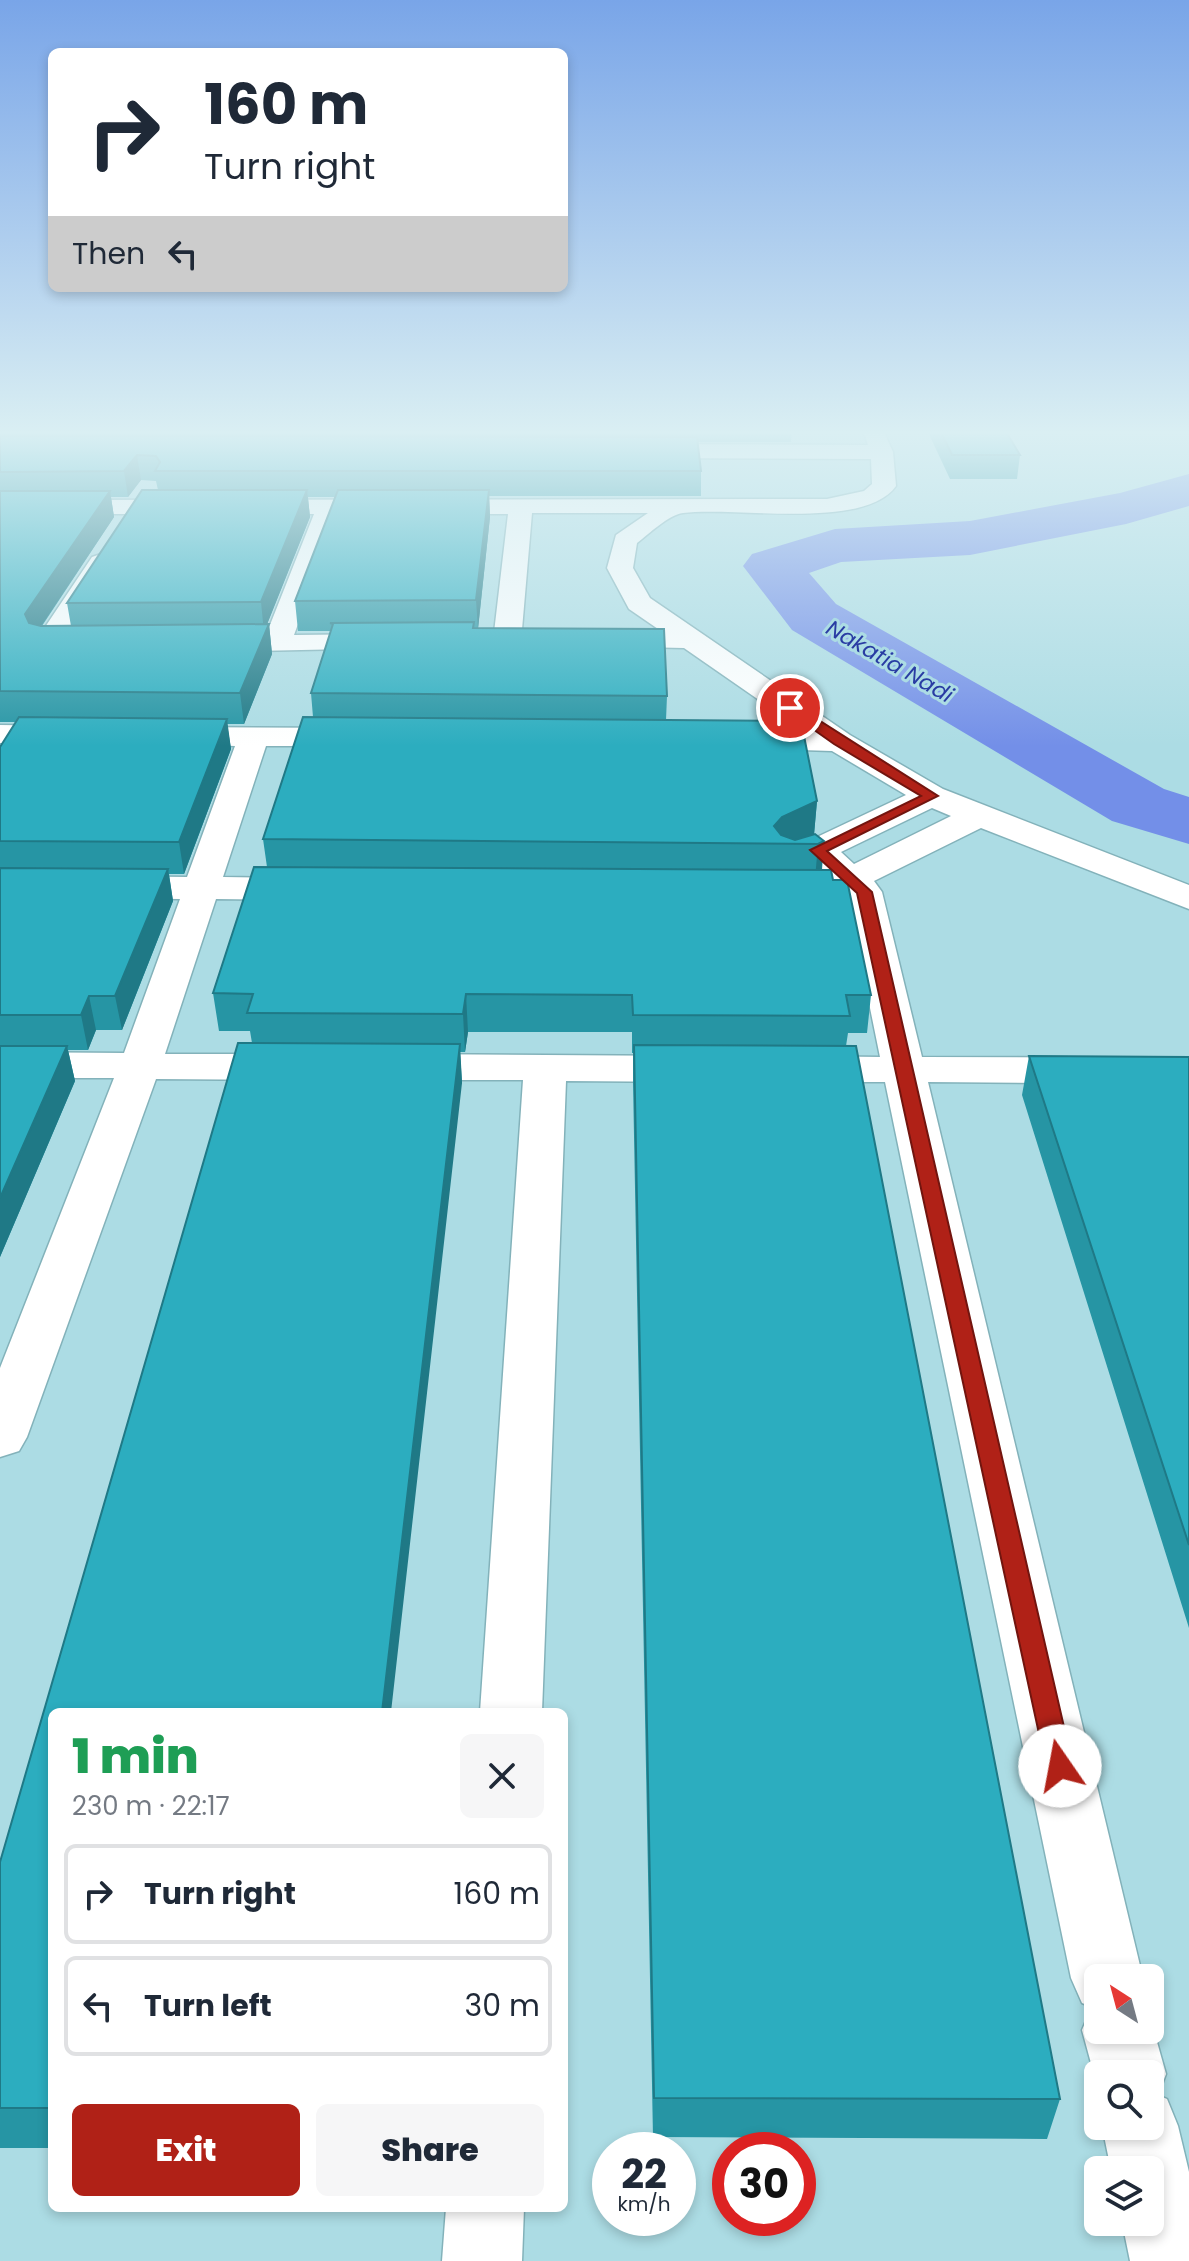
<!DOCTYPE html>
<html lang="en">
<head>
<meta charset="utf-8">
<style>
	body { margin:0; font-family:Poppins,sans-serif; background:#f6f6f7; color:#1f2937; height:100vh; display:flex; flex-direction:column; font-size:30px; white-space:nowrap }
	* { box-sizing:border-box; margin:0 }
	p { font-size:26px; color:#747a83 }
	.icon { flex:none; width:44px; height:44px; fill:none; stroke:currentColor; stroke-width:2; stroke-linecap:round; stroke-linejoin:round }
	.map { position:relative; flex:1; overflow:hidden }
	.side { position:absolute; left:48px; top:1708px; width:520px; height:504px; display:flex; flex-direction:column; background:#fff; border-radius:12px; box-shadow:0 4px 12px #0003 }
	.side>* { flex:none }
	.guide { position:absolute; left:48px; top:48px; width:520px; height:244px; border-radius:12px; box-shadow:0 4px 12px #0003; background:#fff; color:#1f2937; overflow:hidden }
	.needle { width:52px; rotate:324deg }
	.tools { position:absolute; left:1084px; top:1964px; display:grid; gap:16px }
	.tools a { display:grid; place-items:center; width:80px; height:80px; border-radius:12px; background:#fff; box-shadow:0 4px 12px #0003; font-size:40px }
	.speed { position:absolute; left:592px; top:2132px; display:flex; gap:16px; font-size:40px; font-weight:700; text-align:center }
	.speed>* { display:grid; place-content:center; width:104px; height:104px; border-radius:50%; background:#fff; box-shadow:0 4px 12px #0003; line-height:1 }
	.speed small { font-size:20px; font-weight:400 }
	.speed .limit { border:12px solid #d22; background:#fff; color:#111 }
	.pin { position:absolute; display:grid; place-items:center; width:68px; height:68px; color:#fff; margin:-34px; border:4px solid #fff; border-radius:50%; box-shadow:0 2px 8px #0007 }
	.me { position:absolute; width:88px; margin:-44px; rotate:348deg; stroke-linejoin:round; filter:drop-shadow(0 0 6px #0008) }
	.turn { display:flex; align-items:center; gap:28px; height:168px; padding:0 24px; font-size:36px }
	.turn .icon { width:104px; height:104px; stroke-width:2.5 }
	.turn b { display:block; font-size:56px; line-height:68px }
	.then { display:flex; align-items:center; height:76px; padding:0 24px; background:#0003; gap:16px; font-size:30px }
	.round { display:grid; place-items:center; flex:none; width:84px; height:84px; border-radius:12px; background:#f6f6f7 }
	.head { display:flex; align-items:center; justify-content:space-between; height:136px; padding:0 24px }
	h1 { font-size:48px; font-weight:800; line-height:60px; color:#1e9e55 }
	.cta { display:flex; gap:16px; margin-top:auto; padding:16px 24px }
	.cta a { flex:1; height:92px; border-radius:12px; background:#b02117; color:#fff; font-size:32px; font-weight:800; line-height:92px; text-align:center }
	.cta a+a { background:#f6f6f7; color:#1f2937 }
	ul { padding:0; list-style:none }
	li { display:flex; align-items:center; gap:24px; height:100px; margin:0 16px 12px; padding:0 8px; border:4px solid #e0e1e3; border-radius:12px }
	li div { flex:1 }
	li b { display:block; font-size:30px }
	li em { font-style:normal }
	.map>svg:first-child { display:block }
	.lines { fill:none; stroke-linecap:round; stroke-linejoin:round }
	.river { fill:#738fe8; fill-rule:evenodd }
	.minor-casing { stroke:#83b2ba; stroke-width:3 }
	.minor { fill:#fff; fill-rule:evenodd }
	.wall { fill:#2695a4; fill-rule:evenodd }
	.shaded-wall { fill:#1f7986 }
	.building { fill:#2cadbf; stroke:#1f7986; stroke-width:2 }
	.route { fill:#b02117; stroke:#72150f; stroke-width:2 }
	.labels { text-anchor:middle; stroke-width:6; stroke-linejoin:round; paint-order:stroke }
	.far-water-label { font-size:22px; font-style:italic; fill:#293ca3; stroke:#acdce4 }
</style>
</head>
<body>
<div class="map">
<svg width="1189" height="2261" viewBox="0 0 1189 2261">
	<rect width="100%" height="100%" fill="#acdce4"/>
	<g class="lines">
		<path class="river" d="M 1189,474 L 1189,506 L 1126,524 L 970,555 L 841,562 L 809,573 L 836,604 L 1164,789 L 1189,797 L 1189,844 L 1112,821 L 792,630 L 743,566 L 752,554 L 835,529 L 970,521 L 1120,493 Z"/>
		<g class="minor-casing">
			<path id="minor" d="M 863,430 L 883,430 L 893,452 L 896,486 C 864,531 734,506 683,513 C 668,515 649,534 637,543 L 633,568 L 650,598 L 850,735 L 943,789 L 1189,885 L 1189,909 L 981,828 L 874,881 L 882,892 L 922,1057 L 1189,1058 L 1189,1084 L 928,1082 L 1143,1978 L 1098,1978 L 1098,2030 L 1150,2030 L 1150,2017 L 1166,2074 L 1158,2095 L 1167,2099 L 1178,2126 L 1189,2172 L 1189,2261 L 1130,2261 L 1122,2222 L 1150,2222 L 1150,2170 L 1111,2170 L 1102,2126 L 1150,2126 L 1150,2074 L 1098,2074 L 1098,2089 L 1082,2030 L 1092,2007 L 1082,2003 L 1071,1978 L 885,1082 L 802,1082 L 787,1078 L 781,1069 L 787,1060 L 802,1056 L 880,1057 L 847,895 L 828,901 L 815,898 L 810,890 L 815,882 L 827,877 L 813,865 L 793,872 L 781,868 L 775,861 L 781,854 L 906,795 L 832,751 L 735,748 L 730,741 L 735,734 L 746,732 L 805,732 L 684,648 L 593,646 L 589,640 L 593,634 L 661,631 L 629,609 L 607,568 L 616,535 L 648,513 L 532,513 L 521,641 L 517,647 L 507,649 L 497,647 L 493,641 L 508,514 L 338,514 L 294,635 L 386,634 L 396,636 L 400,642 L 396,648 L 211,652 L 201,650 L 197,644 L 201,638 L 266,635 L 314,514 L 0,514 L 0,500 L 827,499 L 864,491 L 872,484 L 871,459 L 638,458 L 627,451 L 638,444 L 868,445 ZM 932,808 L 951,816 L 854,864 L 841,852 Z
				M 101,554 L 110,557 L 114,562 L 67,637 L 92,639 L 96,645 L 92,651 L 82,653 L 37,651 L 33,645 L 92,557 Z
				M 0,725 L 70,726 L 81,728 L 86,735 L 81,742 L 70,744 L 0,743 Z
				M 170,727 L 358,728 L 369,730 L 374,737 L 369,744 L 358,746 L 266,746 L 223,877 L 308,878 L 321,881 L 326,889 L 321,897 L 308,900 L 216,899 L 165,1054 L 290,1054 L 305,1058 L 311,1067 L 305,1076 L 290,1080 L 156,1079 L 27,1437 L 19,1451 L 0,1457 L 0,1368 L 114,1078 L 0,1078 L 0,1052 L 124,1053 L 180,899 L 0,897 L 0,875 L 187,877 L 235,746 L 159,743 L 154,736 L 159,729 Z
				M 402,1054 L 694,1056 L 709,1060 L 715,1069 L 709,1078 L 694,1082 L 566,1081 L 542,1712 L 480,1712 L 523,1080 L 402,1080 L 387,1076 L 381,1067 L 387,1058 Z
				M 446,2208 L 524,2208 L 522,2261 L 442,2261 Z"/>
		</g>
		<use href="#minor" class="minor"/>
	</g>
	<path class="wall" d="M 0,430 L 792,430 L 791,442 L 698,442 L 701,471 L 701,496 L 489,496 L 490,517 L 478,628 L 667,696 L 666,720 L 817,801 L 814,834 L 824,841 L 822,870 L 833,880 L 871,995 L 867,1033 L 848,1033 L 846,1046 L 1060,2099 L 1047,2139 L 653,2137 L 633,1083 L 633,1053 L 632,1053 L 632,1032 L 468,1032 L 465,1052 L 460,1052 L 462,1083 L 52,1712 L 52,2148 L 0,2148 L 0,1862 L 252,1043 L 250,1031 L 219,1031 L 213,993 L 267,867 L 263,839 L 313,717 L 311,693 L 331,631 L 298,631 L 295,601 L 335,497 L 308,497 L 310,517 L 267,624 L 269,624 L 272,654 L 244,724 L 227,724 L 231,749 L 184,874 L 169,874 L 173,901 L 122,1030 L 96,1030 L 88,1050 L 68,1050 L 75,1081 L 0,1257 L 0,747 L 16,722 L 0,722 ZM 141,480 L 156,481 L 158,490 L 67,603 L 71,626 L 42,626 L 114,517 L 111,497 L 128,497 Z
		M 927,430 L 1005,430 L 1020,455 L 1017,479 L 950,479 Z
		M 1029,1056 L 1189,1057 L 1189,1628 L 1022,1095 Z"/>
	<path class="shaded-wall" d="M 137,455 L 141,480 L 128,497 L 124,471 Z
		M 307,490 L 310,517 L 264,632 L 261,602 Z
		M 489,490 L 490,517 L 478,629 L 476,600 Z
		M 110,491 L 114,517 L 30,643 L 25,614 Z
		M 269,624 L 272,654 L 244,724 L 240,693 Z
		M 227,719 L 231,749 L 184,874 L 179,842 Z
		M 817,801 L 814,835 L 796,844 L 773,844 L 774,826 L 782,817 Z
		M 824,841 L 821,876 L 815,879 L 818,844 Z
		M 168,869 L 173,901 L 122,1030 L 115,996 Z
		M 466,994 L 468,1032 L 465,1052 L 463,1014 Z
		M 89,996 L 96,1030 L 88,1050 L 81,1015 Z
		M 460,1044 L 462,1083 L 391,1712 L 382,1712 Z
		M 67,1046 L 75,1081 L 0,1257 L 0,1198 Z"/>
	<path class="building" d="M 940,430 L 1005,430 L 1020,455 L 952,455 Z
		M 0,436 L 697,437 L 701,471 L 155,471 L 160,462 L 156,456 L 137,455 L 124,471 L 0,472 Z
		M 142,490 L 307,490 L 261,602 L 67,603 Z
		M 338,490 L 489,490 L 476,600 L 295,601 Z
		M 0,491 L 110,491 L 25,614 L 29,623 L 41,626 L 269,624 L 240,693 L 0,691 Z
		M 474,622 L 473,628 L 664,629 L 667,696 L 311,693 L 333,624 L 330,623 Z
		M 19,717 L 227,719 L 179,842 L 0,841 L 0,747 Z
		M 303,717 L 801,721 L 817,801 L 782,817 L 774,826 L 781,835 L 795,840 L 815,834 L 824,841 L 818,844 L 263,839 Z
		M 254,867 L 831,870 L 833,880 L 847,880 L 871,995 L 846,995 L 850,1016 L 633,1015 L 632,995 L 466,994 L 463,1014 L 247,1013 L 253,994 L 213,993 Z
		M 0,868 L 168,869 L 115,996 L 89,996 L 81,1015 L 0,1015 Z
		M 238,1043 L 460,1044 L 382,1712 L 52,1712 L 52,2108 L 0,2108 L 0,1862 Z
		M 634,1045 L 856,1046 L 1060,2099 L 654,2098 Z
		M 0,1046 L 67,1046 L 0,1198 Z
		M 1029,1056 L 1189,1057 L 1189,1545 Z"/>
	<linearGradient id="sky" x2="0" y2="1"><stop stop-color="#79a5e8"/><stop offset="0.58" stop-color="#daeff3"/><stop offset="1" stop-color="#daeff3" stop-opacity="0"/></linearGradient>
	<rect width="1189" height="746" fill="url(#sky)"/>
	<path class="route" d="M 786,705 L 795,705 L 938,796 L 827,851 L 872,892 L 1073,1766 L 1069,1774 L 1060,1778 L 1050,1774 L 1046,1766 L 857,893 L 810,850 L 921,796 L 834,744 L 786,710 Z"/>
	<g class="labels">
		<g class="far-water-label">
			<text transform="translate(890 661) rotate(30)" y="8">Nakatia Nadi</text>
		</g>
	</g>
</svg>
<div class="tools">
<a><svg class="needle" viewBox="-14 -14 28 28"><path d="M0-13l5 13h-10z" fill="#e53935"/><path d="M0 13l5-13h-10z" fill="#747a83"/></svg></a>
<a><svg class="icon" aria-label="search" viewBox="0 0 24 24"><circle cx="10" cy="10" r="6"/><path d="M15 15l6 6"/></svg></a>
<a><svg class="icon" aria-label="layers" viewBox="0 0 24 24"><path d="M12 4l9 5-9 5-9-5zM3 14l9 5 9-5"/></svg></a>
</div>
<div class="speed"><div>22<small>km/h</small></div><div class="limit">30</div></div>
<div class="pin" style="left:790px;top:708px;background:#d93025"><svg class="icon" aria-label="arrive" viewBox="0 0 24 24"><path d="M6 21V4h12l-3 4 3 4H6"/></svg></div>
<svg class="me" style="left:1060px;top:1766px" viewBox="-20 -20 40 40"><circle r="19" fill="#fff"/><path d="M0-13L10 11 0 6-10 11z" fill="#b02117"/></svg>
<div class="guide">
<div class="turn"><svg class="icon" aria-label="right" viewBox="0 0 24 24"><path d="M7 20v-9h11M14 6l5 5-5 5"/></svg><div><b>160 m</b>Turn right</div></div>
<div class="then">Then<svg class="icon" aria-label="left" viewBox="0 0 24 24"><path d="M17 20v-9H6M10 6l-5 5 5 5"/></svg></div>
</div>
<section class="side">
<div class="head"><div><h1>1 min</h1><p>230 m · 22:17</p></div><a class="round"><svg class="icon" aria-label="close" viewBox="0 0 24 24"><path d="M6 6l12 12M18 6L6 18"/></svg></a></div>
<ul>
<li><svg class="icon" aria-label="right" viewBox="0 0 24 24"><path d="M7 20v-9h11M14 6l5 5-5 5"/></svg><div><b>Turn right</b></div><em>160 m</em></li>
<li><svg class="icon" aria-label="left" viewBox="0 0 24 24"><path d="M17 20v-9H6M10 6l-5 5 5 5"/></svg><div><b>Turn left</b></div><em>30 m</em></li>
</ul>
<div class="cta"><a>Exit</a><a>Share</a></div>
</section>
</div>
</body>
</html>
